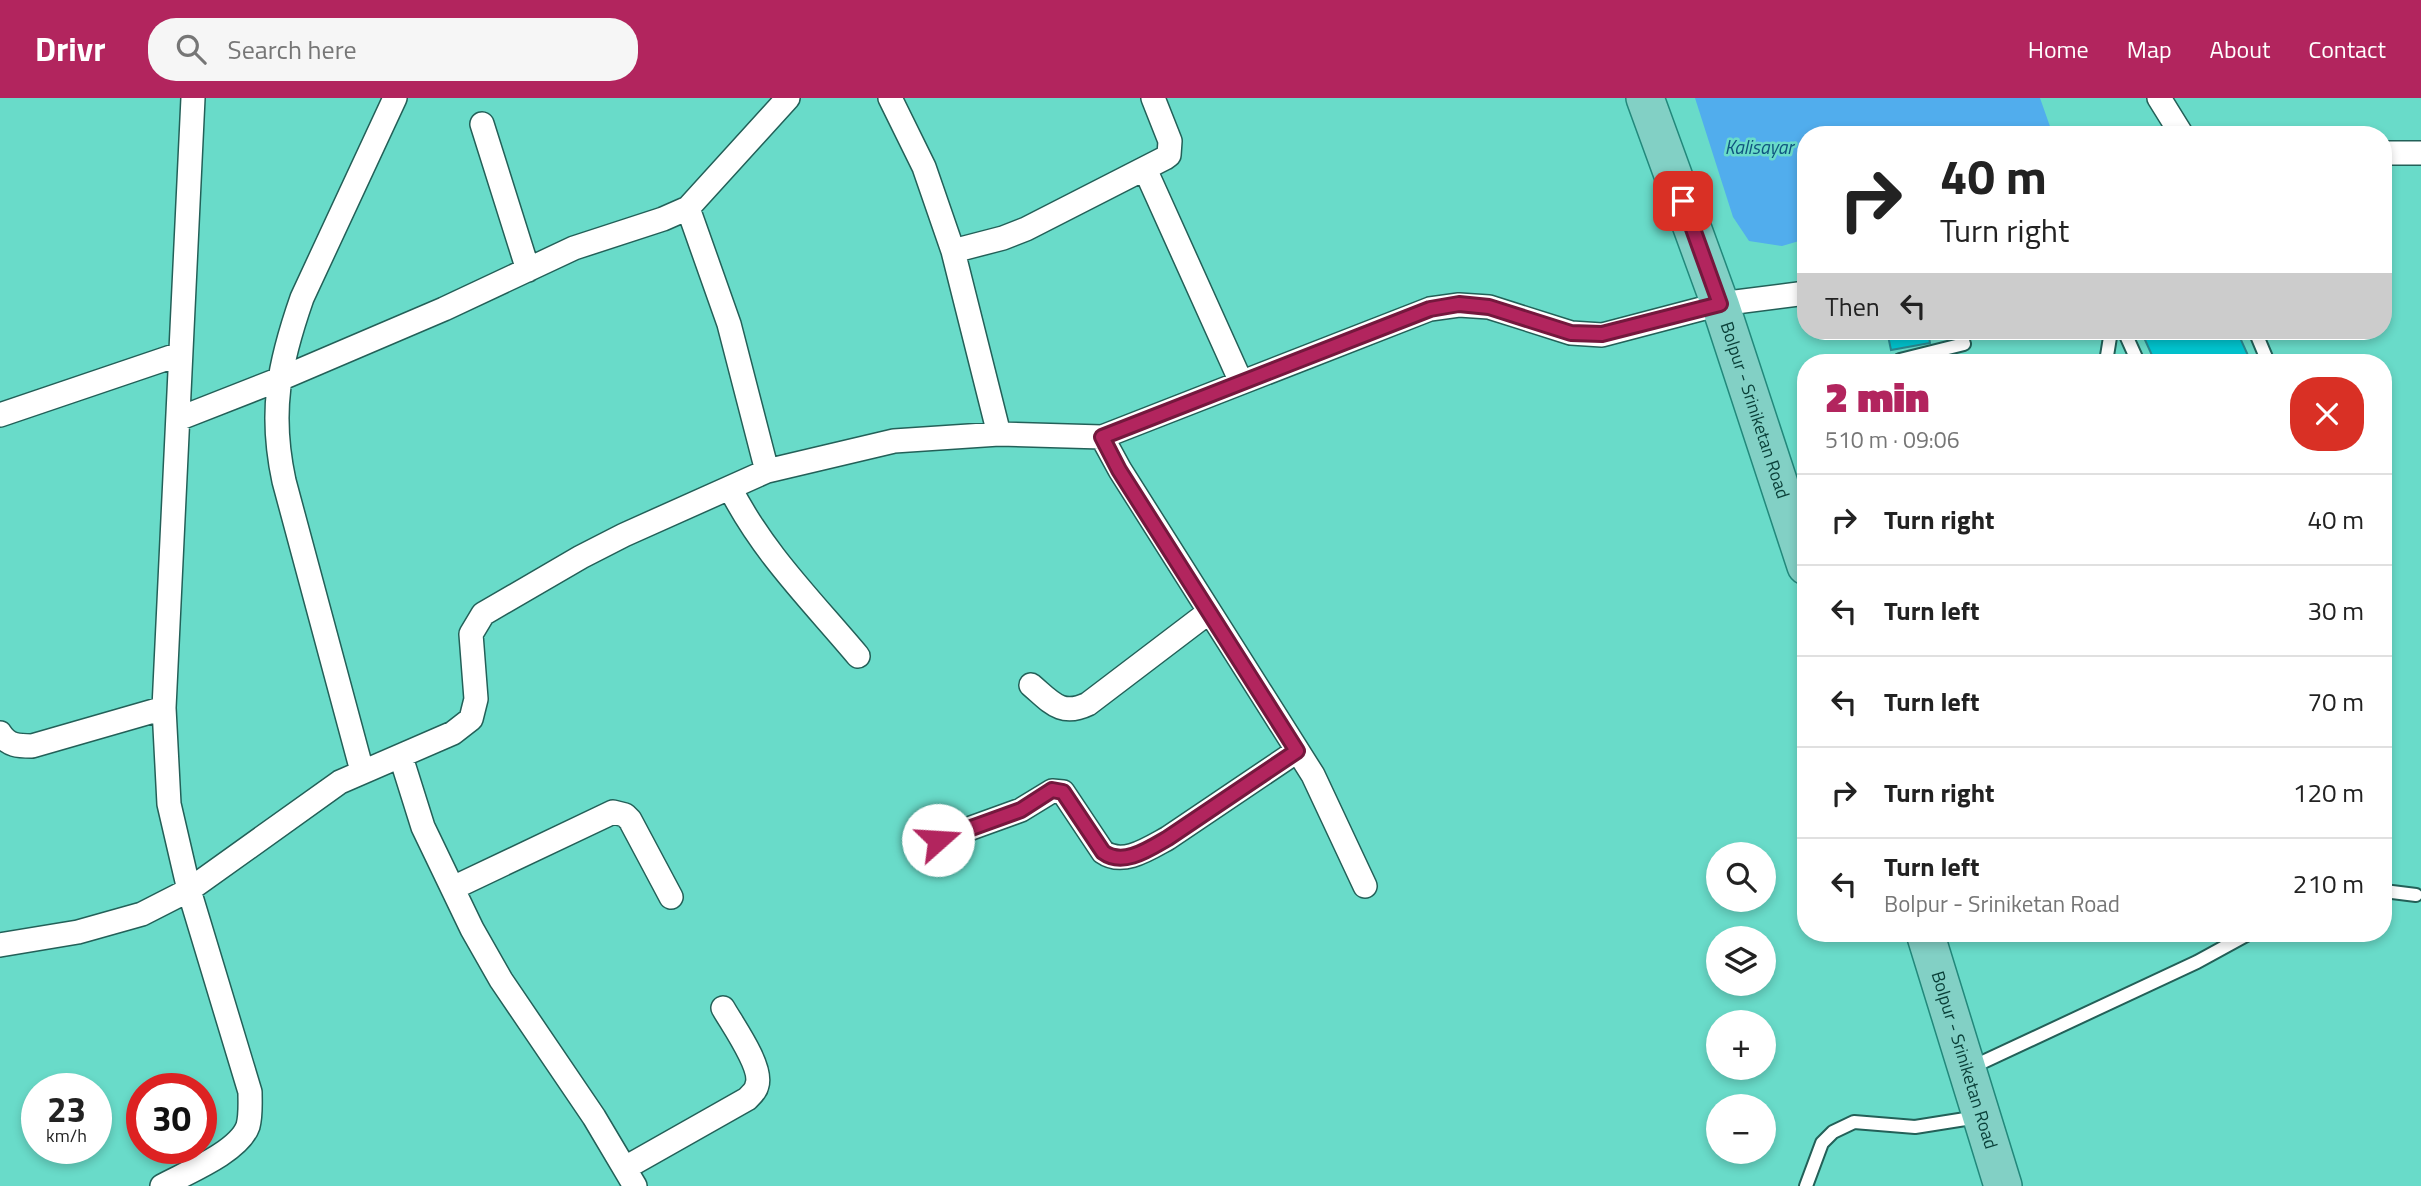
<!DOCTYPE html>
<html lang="en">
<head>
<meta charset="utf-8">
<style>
	body { margin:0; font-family:"Titillium Web",sans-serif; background:#f6f6f6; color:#222; height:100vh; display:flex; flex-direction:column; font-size:26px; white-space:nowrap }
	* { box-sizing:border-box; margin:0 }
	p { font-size:23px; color:#767676 }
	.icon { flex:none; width:38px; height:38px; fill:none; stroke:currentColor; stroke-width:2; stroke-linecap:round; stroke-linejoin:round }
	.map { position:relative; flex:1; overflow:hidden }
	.drawer { position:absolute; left:1797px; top:256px; width:595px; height:588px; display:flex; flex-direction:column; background:#fff; border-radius:28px; box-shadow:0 4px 10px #0003 }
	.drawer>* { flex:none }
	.banner { position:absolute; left:1797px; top:28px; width:595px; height:214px; border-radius:28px; box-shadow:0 4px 10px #0003; background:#fff; color:#222; overflow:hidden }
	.fabs { position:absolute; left:1706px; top:744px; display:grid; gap:14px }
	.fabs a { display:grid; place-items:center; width:70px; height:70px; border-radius:50%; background:#fff; box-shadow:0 4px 10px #0003; font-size:35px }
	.speed { position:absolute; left:21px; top:975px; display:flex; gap:14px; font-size:35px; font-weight:700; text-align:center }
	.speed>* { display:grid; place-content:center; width:91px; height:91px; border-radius:50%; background:#fff; box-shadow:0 4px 10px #0003; line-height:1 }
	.speed small { font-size:18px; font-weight:400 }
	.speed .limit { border:10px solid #d22; background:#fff; color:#111 }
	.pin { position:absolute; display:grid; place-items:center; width:60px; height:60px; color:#fff; margin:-30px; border-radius:14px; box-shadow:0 4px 10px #0006 }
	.me { position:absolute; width:77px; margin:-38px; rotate:71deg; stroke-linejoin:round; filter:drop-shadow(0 0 5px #0008) }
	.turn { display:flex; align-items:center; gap:24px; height:147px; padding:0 28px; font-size:32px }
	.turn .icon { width:91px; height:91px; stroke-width:2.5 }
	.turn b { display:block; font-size:49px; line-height:60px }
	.then { display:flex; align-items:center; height:66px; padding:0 28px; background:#0003; gap:14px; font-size:26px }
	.round { display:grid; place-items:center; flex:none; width:74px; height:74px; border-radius:28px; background:#f6f6f6 }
	.headline { display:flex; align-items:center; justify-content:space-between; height:119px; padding:0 28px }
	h1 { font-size:42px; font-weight:800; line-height:52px; color:#b2255e }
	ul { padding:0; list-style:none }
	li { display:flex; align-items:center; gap:21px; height:91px; padding:0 28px; border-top:2px solid #e0e0e0 }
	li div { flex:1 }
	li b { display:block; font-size:26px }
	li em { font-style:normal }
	header { display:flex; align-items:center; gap:42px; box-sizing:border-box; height:98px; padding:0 35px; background:#b2255e; color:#fff }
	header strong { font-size:33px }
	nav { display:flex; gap:38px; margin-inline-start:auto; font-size:24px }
	.search { width:490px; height:63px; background:#f6f6f6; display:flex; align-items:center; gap:18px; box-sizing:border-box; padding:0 24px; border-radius:28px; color:#767676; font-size:26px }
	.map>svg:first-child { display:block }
	.water { fill:#51aded }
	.building { fill:#00c6d1; stroke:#2a8990; stroke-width:2 }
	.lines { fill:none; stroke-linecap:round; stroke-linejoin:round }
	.lane-casing { stroke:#236058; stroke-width:16 }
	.street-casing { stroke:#236058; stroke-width:26 }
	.primary-casing { stroke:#22887b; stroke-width:40 }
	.lane { stroke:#fff; stroke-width:12 }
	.street { stroke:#fff; stroke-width:23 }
	.primary { stroke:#82d0c5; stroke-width:37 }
	.route-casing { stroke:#74183d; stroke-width:18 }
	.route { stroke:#b2255e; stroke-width:12 }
	.labels { text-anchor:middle; stroke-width:5; stroke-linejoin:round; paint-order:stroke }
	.street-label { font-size:18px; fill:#093e37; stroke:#69dbc9 }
	.water-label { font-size:19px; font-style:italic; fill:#10557f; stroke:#69dbc9 }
</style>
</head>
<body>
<header>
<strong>Drivr</strong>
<div class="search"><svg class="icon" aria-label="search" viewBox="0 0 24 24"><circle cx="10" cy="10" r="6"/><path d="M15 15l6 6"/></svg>Search here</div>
<nav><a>Home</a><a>Map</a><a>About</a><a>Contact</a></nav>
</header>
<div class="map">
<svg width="2421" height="1088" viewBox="0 0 2421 1088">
	<rect width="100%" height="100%" fill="#69dbc9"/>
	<path class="water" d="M 1695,0 L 2040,0 L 2053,37 L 1806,37 L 1806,141 L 1782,148 L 1749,143 L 1733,119 Z"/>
	<path class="building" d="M 1887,233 L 1928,233 L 1930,245 L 1891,252 Z
		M 2141,233 L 2237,233 L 2251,264 L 2155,264 Z"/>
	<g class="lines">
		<g class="lane-casing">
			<path id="lane" d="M 2124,233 L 2138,264
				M 2255,233 L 2268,264
				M 1900,262 L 1964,246 L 1960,233
				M 2106,264 L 2111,233
				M 2384,793 L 2416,797
				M 1970,970 L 2197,864 L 2250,835
				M 1806,1088 L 1822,1045 L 1833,1034 L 1854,1024 L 1915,1029 L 1978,1019"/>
		</g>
		<g class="street-casing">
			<path id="street" d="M 890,0 L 924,69 L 953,153 L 999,336
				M 2159,0 L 2182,37
				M 482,26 L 528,172
				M 2384,55 L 2421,55
				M 1145,71 L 1241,284
				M 688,110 L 729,226 L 767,373
				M 953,153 L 1003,140 L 1026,131 L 1165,60 L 1169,57 L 1170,43 L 1153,0
				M 0,317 L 180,256
				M 178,321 L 280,281 L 444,211 L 574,150 L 663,121 L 688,110 L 788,0
				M 1102,339 L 1120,372 L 1313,677 L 1365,788
				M 730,390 C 763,455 811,502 858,558
				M 1031,587 C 1051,604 1061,619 1088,606 L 1209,514
				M 0,635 C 8,648 19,648 32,648 L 164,610
				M 401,659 L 423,729 L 472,831 L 501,882 L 594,1019 L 635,1088
				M 362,673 L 284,383 C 269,314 279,266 302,200 L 395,0
				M 938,742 L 1021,712 L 1052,693 L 1063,694 L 1103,754 C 1123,768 1148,751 1168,740 L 1297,653
				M 453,790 L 613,714 L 625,717 L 630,722 L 671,799
				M 0,847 L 78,834 L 142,816 L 189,792 L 340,684 L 453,635 L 471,621 L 476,601 L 471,536 L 483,516 L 581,459 L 624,437 L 767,373 L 894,343 L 999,336 L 1102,339 L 1430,211 L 1459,207 L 1489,209 L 1571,235 L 1602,237 L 1720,206 L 1806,195
				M 625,1070 L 747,1001 C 751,997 756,993 757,987 C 763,969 732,926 723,910
				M 162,1088 C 186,1075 239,1054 248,1028 C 251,1017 250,1005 250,994 L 189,792 L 169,706 L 164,610 L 193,0"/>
		</g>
		<g class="primary-casing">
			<g id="primary">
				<path id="s1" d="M 1645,0 L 1720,206 L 1806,468"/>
				<path id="s2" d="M 1925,835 L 2003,1088"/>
			</g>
		</g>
		<use href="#lane" class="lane"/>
		<use href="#street" class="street"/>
		<use href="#primary" class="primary"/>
	</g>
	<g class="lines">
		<g class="route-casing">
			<path id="route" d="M 938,742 L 1021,712 L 1052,692 L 1063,694 L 1103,754 C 1123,769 1149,751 1168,740 L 1297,653 L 1119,372 L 1102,339 L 1430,211 L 1459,206 L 1489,209 L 1571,235 L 1602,236 L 1720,206 L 1683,103"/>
		</g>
		<use href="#route" class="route"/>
	</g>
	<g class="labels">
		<g class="street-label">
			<text dy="6" stroke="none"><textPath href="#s1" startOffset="331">Bolpur - Sriniketan Road</textPath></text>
			<text dy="6" stroke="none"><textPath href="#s2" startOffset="133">Bolpur - Sriniketan Road</textPath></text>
		</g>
		<g class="water-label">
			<text x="1759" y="56">Kalisayar</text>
		</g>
	</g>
</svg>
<div class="fabs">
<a><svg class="icon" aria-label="search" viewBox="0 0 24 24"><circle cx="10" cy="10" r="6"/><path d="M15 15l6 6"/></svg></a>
<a><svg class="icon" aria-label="layers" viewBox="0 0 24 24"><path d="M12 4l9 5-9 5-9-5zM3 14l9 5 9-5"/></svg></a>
<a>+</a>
<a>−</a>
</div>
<div class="speed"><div>23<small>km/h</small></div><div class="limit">30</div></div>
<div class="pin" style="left:1683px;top:103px;background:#d93025"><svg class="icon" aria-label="arrive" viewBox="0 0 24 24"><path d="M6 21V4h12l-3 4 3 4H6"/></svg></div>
<svg class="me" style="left:938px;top:742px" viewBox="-20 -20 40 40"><circle r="19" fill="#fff"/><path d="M0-13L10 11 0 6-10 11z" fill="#b2255e"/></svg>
<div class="banner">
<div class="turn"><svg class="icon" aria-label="right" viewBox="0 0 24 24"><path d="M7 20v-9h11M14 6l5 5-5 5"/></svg><div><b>40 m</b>Turn right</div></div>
<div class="then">Then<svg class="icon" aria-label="left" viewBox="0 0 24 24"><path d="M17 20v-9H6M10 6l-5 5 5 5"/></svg></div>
</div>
<section class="drawer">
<div class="headline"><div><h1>2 min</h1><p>510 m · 09:06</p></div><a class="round" style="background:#d93025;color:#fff"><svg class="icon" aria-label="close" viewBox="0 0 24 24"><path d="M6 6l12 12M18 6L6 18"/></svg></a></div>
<ul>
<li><svg class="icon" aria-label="right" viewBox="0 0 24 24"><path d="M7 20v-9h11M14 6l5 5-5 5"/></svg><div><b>Turn right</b></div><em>40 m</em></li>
<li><svg class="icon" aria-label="left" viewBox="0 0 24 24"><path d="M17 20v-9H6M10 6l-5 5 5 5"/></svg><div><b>Turn left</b></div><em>30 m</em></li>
<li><svg class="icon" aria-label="left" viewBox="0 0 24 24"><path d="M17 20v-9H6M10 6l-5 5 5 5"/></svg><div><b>Turn left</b></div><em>70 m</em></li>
<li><svg class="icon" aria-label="right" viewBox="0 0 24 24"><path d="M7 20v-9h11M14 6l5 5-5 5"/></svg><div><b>Turn right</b></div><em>120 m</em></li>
<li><svg class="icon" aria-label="left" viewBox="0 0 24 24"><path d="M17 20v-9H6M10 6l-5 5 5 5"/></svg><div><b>Turn left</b><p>Bolpur - Sriniketan Road</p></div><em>210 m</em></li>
</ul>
</section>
</div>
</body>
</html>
